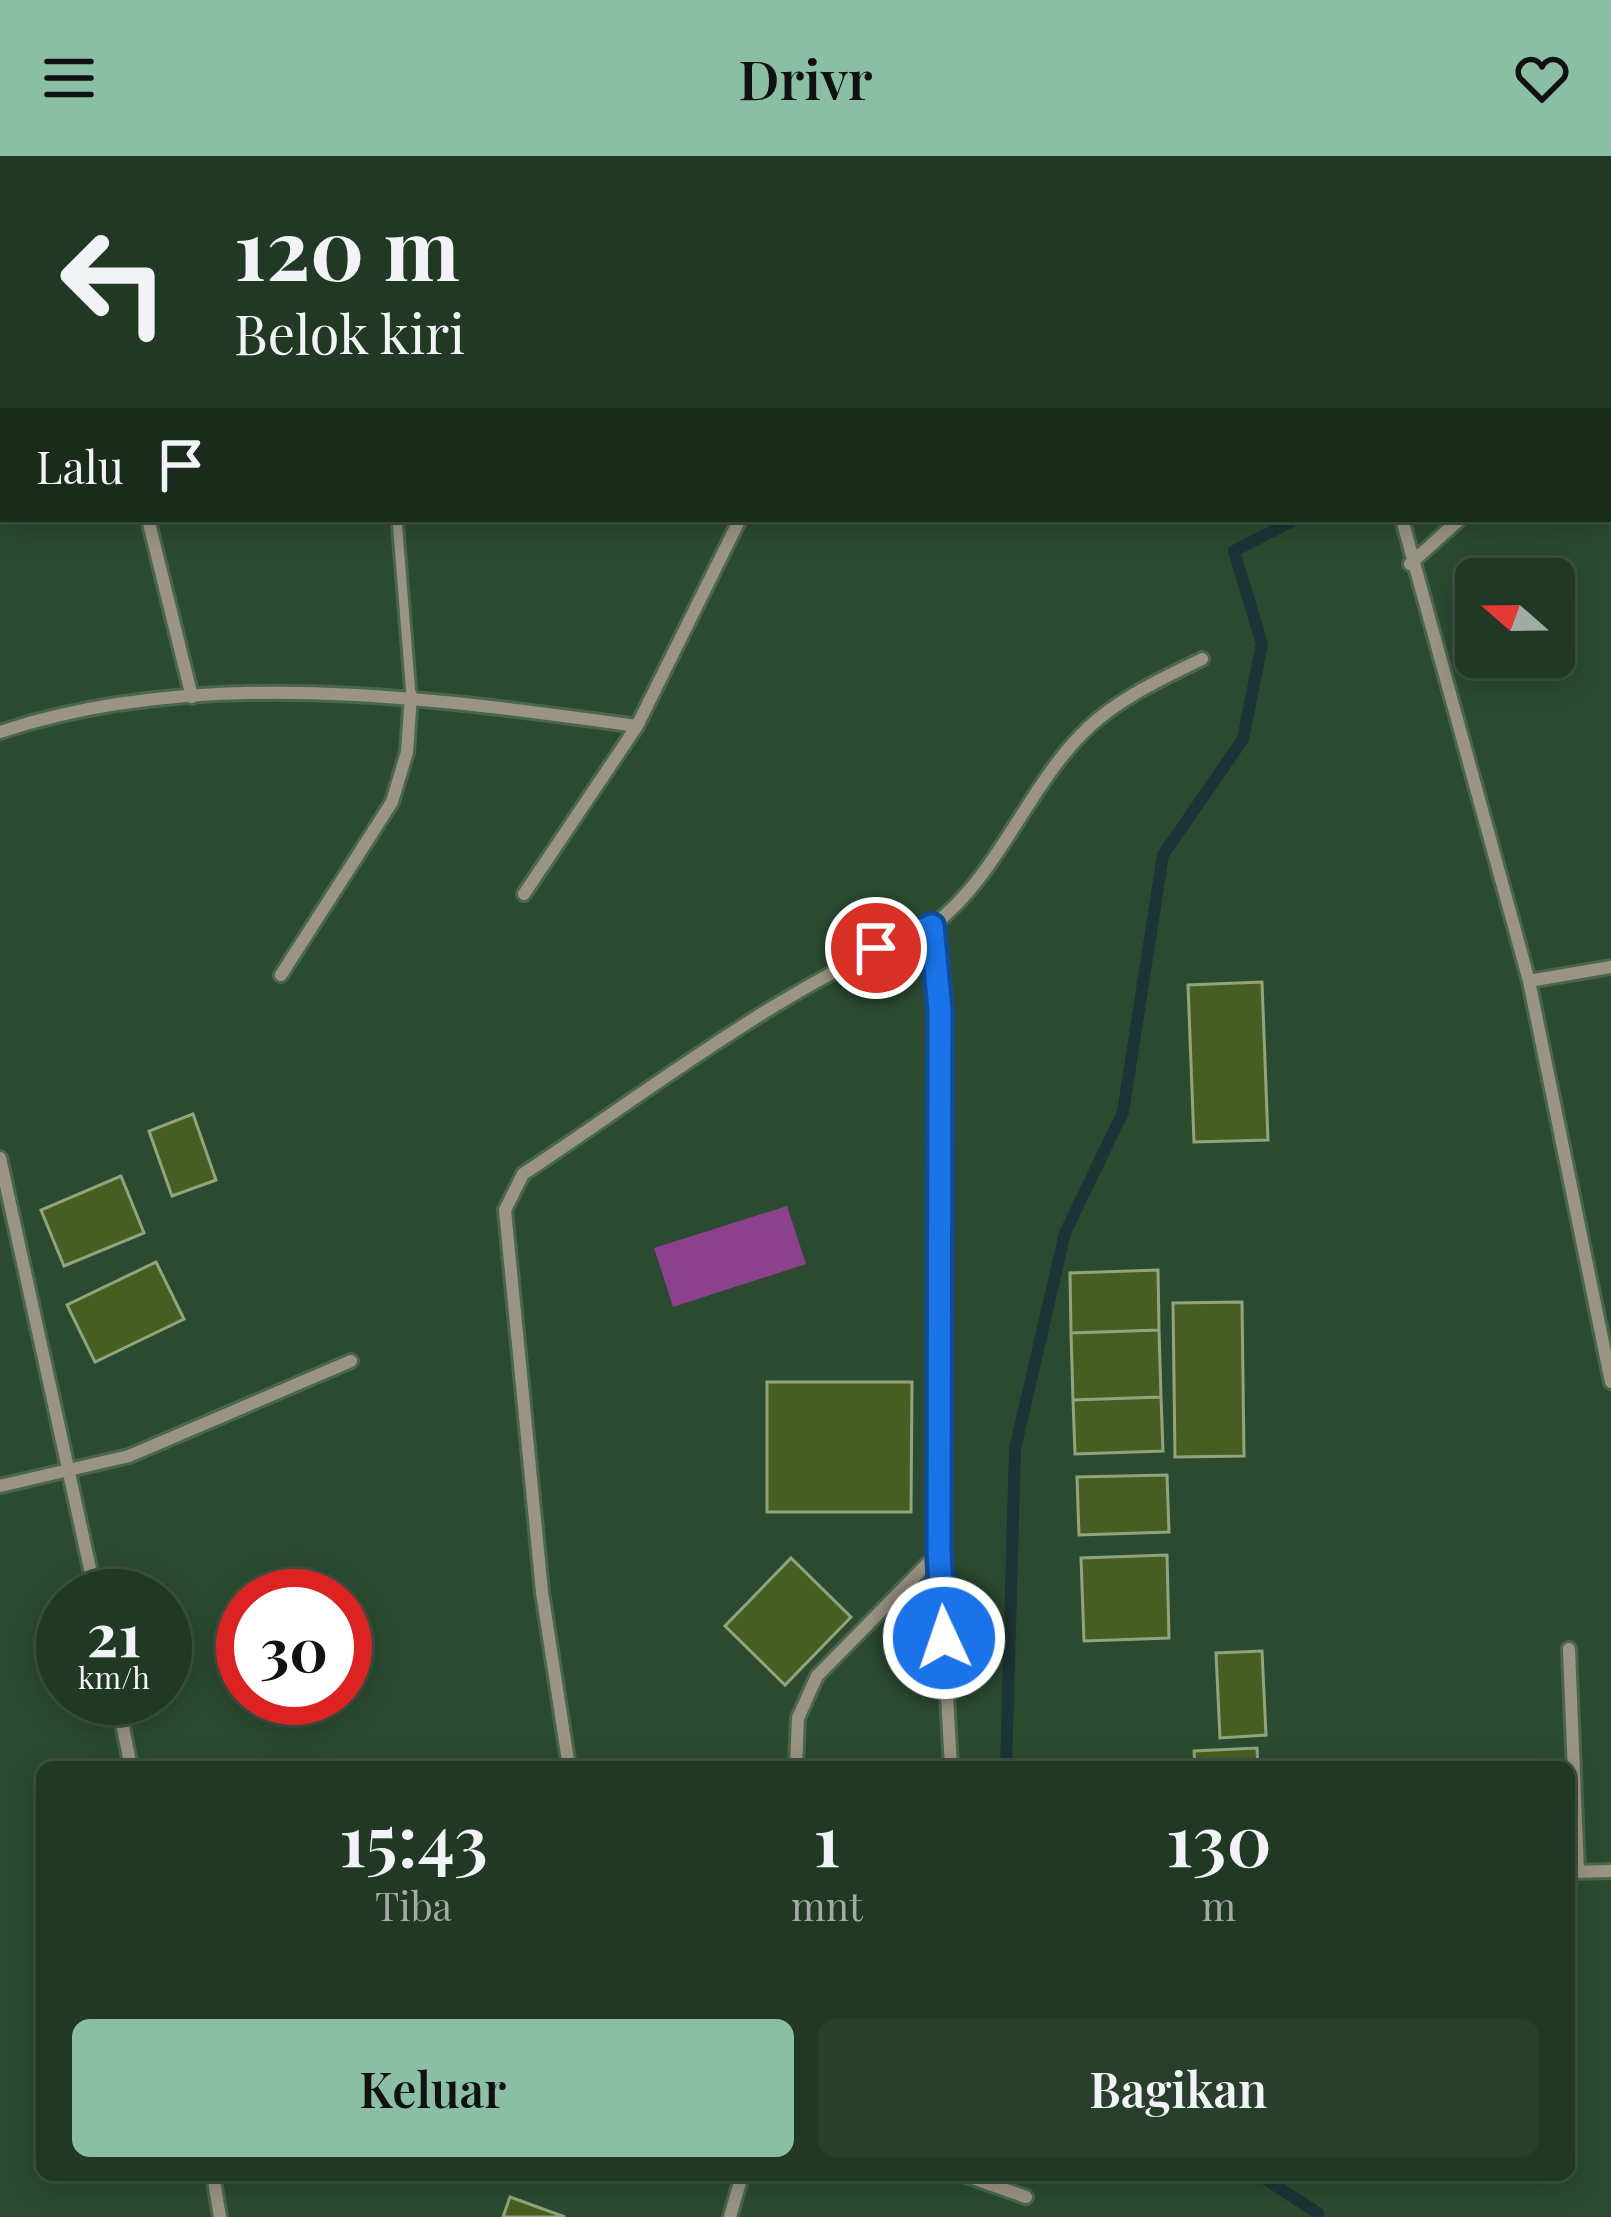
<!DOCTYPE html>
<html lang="id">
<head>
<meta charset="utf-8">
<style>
	body { margin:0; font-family:"Playfair Display",serif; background:#283f2c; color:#f1f3f6; height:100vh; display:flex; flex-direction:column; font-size:45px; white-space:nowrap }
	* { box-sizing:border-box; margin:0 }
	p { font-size:39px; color:#a2aca6 }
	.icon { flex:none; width:66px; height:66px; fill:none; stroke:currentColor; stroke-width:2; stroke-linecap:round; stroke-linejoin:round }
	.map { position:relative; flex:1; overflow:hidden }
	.sheet { position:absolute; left:36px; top:1605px; width:1539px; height:420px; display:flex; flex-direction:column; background:#203824; border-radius:18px; box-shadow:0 6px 30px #0003,0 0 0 3px #3d5241 }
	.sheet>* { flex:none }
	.banner { position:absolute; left:0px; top:0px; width:1611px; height:366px; box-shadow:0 6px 30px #0003,0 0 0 3px #3d5241; background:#203824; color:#f1f3f6; overflow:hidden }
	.needle { width:78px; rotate:290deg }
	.fabs { position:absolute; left:1455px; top:402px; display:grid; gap:24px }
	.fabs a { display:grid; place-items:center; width:120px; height:120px; border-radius:18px; background:#203824; box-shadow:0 6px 30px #0003,0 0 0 3px #3d5241; font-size:60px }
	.speed { position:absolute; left:36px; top:1413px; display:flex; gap:24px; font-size:60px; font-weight:700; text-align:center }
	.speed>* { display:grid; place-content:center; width:156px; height:156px; border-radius:50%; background:#203824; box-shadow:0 6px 30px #0003,0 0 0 3px #3d5241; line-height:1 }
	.speed small { font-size:30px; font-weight:400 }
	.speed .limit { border:18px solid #d22; background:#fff; color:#111 }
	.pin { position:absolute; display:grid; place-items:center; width:102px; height:102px; color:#fff; margin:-51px; border:6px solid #fff; border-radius:50%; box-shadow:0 3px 12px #0007 }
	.me { position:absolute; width:132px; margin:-66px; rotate:357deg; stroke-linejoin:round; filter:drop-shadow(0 0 9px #0008) }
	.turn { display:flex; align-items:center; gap:42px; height:252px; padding:0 36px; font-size:54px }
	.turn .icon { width:156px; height:156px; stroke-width:2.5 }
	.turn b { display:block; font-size:84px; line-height:102px }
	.then { display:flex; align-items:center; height:114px; padding:0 36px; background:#0003; gap:24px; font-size:45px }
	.eta { display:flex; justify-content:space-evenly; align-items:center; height:204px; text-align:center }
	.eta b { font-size:72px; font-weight:600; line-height:84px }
	.action { display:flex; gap:24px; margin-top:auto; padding:24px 36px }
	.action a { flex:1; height:138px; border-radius:18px; background:#8abfa5; color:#111; font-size:48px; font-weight:600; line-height:138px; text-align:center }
	.action a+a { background:#283f2c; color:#f1f3f6 }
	header { display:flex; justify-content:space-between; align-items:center; height:156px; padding:0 36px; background:#8abfa5; color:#111; font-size:54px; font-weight:600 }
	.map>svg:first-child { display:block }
	.green { fill:#8b418b }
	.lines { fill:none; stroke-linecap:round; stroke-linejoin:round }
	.stream { stroke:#1c3437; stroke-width:12 }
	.building { fill:#465e22; stroke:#93a47d; stroke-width:3 }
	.lane-casing { stroke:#4a674e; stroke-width:15 }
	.street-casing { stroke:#4a674e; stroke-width:18 }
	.lane { stroke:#9b9482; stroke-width:9 }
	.street { stroke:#9b9482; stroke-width:12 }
	.route-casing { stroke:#114b97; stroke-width:30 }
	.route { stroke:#1a73e8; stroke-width:21 }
</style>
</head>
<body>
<header><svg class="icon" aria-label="menu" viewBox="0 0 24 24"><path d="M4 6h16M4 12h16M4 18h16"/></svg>Drivr<svg class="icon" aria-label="heart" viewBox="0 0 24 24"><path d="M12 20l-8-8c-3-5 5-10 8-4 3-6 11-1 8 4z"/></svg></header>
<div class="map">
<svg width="1611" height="2061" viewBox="0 0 1611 2061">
	<rect width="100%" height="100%" fill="#2b4b30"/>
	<path class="green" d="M 787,1050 L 806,1108 L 673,1151 L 654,1092 Z"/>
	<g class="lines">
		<path class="stream" d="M 1302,0 L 1302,3
			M 1006,1611 L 1015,1293 L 1065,1077 L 1123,956 L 1163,699 L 1243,583 L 1262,488 L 1234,395 L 1296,363
			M 1259,2019 L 1318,2057"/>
	</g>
	<path class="building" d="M 1262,826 L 1268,984 L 1194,986 L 1188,829 Z
		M 193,958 L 216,1024 L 172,1040 L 149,975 Z
		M 121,1020 L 144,1077 L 64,1110 L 41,1054 Z
		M 156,1106 L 184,1163 L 95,1206 L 67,1149 Z
		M 1158,1114 L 1159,1174 L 1071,1177 L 1070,1117 Z
		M 1242,1146 L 1244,1300 L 1175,1301 L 1173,1147 Z
		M 1159,1174 L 1161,1241 L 1073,1244 L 1071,1177 Z
		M 767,1226 L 912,1226 L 911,1356 L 767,1356 Z
		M 1161,1241 L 1163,1295 L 1075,1298 L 1073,1244 Z
		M 1167,1319 L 1169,1376 L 1079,1379 L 1077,1321 Z
		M 1167,1399 L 1169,1482 L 1084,1485 L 1081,1402 Z
		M 791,1402 L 851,1461 L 785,1529 L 725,1470 Z
		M 1262,1495 L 1266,1579 L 1220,1582 L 1216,1497 Z
		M 1257,1592 L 1258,1611 L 1195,1611 L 1194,1595 Z
		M 1178,1604 L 1179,1611 L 1074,1611 L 1074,1608 Z
		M 510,2041 L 565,2061 L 503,2061 Z"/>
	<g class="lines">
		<g class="lane-casing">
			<path id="lane" d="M 1608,274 L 1611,272
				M 397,363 L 411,539"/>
		</g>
		<g class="street-casing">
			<path id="street" d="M 787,0 L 788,3
				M 1335,0 L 1336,3
				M 53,3 L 54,0
				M 124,3 L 183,0
				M 1608,190 L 1611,183
				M 1608,294 L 1611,297
				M 148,363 L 192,541
				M 1402,363 L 1529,825 L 1611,1226
				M 1410,408 L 1460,363
				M 0,576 C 201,509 433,542 637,570
				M 524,738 L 637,570 L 740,363
				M 932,770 C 1000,719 1027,629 1089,571 C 1121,541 1164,522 1202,503
				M 281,819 L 392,646 L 407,596 L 411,539
				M 1529,825 L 1611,811
				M 0,1002 L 96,1440
				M 0,1330 L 129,1300 L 351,1205
				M 1569,1493 L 1578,1716
				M 117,1542 L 131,1611
				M 569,1611 L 542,1436 L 505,1054 L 523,1018 C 655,931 785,828 932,770 L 940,854 L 939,1396 L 951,1611
				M 796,1611 L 798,1562 L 817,1520 L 939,1396
				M 1569,1716 L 1611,1715
				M 213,2019 L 220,2061
				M 964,2019 L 1026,2041
				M 730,2061 L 742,2019"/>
		</g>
		<use href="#lane" class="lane"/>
		<use href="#street" class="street"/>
	</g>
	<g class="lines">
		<g class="route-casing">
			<path id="route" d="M 876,792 L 932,770 L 940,854 L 939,1396 L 944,1482"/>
		</g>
		<use href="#route" class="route"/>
	</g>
</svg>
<div class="fabs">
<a><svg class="needle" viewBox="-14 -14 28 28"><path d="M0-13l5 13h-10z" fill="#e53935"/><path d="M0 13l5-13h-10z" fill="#a2aca6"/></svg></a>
</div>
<div class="speed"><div>21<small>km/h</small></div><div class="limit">30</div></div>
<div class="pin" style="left:876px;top:792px;background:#d93025"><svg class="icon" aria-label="arrive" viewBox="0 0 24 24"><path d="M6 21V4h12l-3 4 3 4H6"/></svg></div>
<svg class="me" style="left:944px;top:1482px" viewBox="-20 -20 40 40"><circle r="17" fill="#1a73e8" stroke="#fff" stroke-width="3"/><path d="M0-11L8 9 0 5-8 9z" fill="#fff"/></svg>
<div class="banner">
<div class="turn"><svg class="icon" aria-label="left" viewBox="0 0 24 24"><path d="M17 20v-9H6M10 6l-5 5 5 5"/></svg><div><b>120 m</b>Belok kiri</div></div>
<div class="then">Lalu<svg class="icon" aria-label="arrive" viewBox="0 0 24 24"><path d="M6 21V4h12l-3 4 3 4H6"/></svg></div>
</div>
<section class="sheet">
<div class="eta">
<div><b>15:43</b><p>Tiba</p></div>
<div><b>1</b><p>mnt</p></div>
<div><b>130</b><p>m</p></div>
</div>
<div class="action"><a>Keluar</a><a>Bagikan</a></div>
</section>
</div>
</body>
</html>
